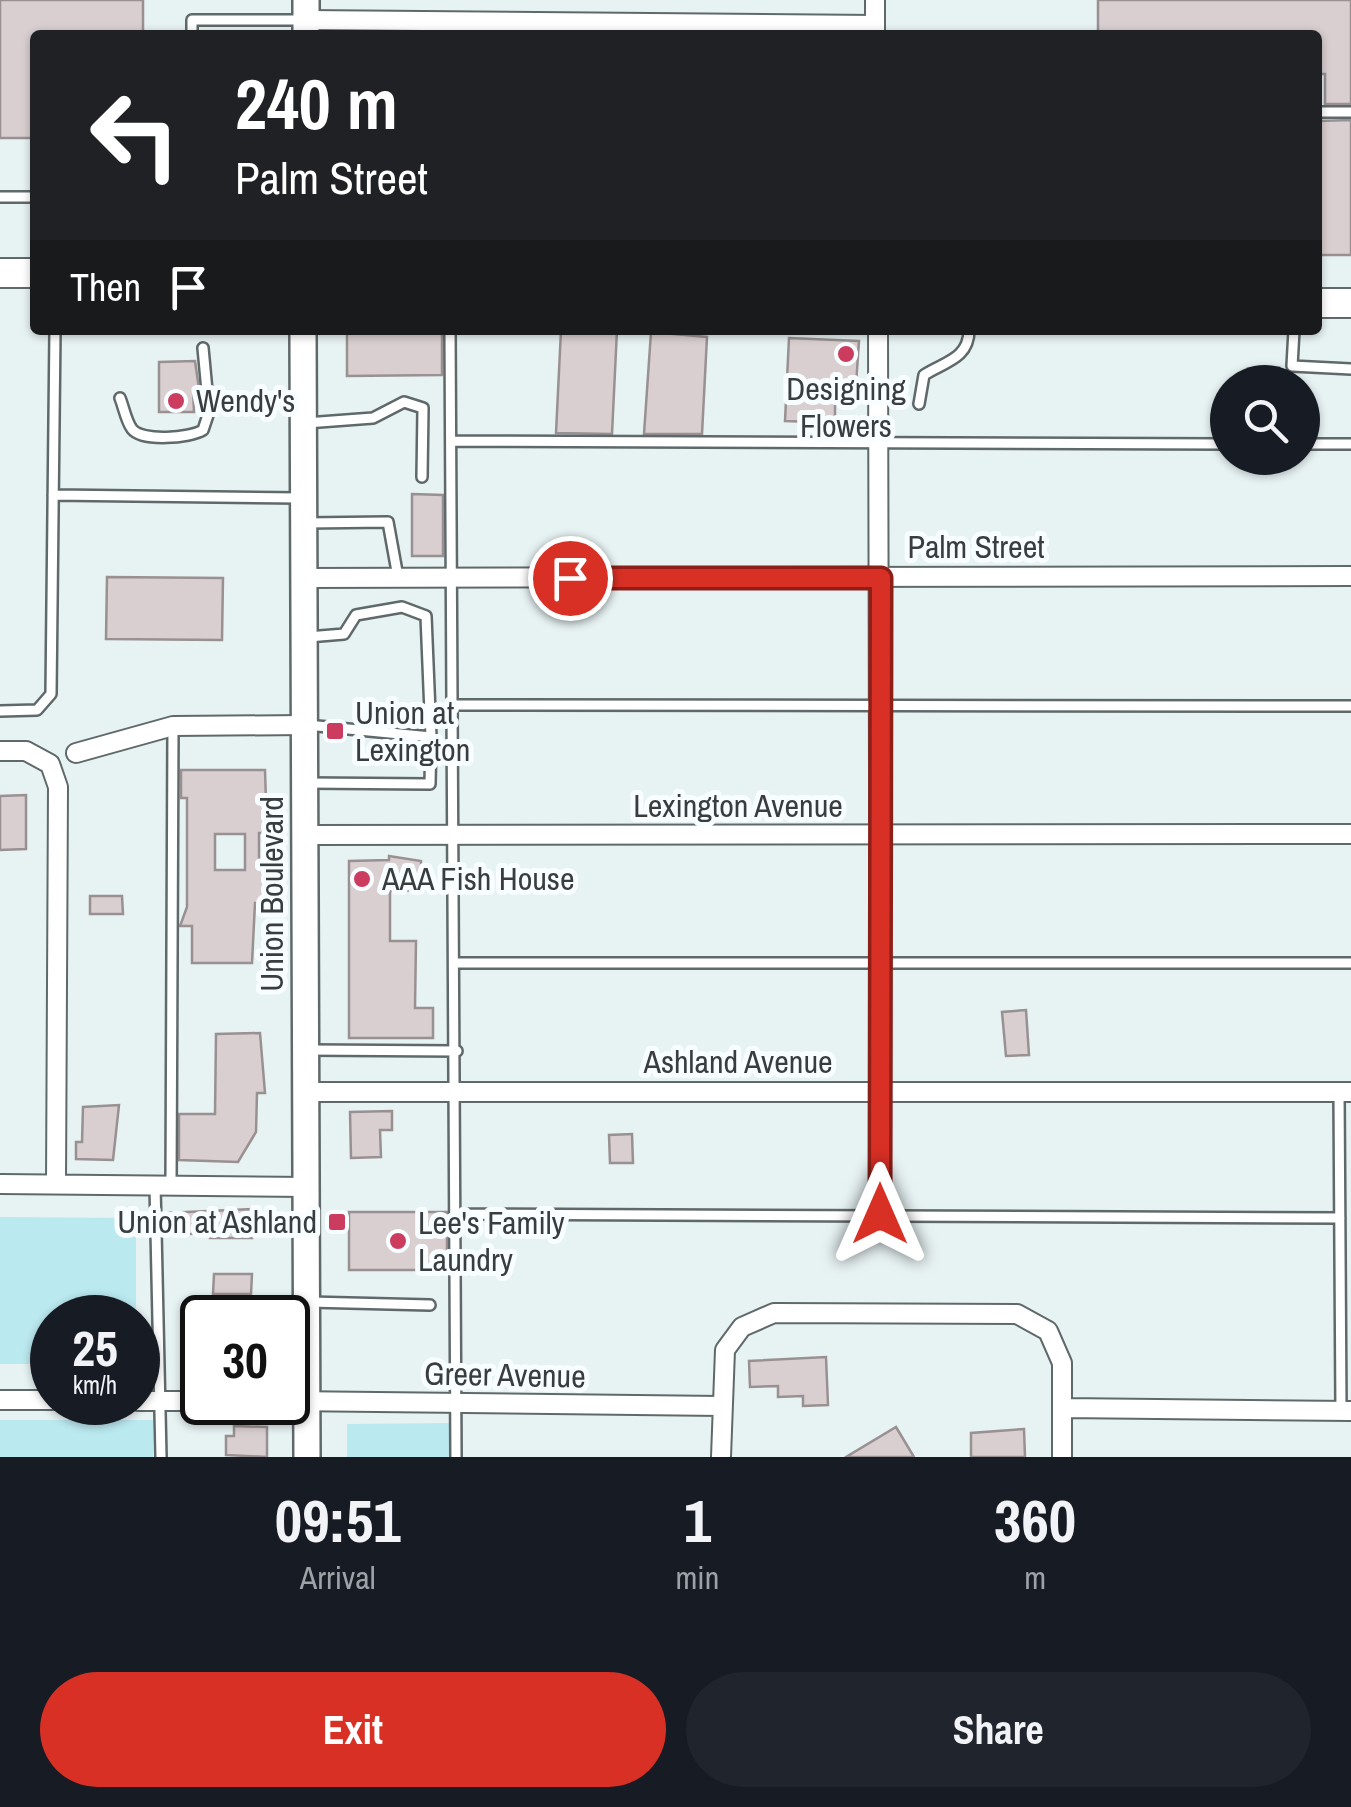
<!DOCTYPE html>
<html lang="en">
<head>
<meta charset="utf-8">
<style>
	body { margin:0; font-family:"Archivo Narrow",sans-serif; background:#20242c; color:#f1f3f6; height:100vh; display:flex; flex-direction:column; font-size:38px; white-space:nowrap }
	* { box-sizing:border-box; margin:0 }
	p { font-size:32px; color:#9ea1a6 }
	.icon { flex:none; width:55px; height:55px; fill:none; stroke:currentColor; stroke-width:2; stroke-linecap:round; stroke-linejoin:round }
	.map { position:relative; height:1457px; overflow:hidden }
	.side { display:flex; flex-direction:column; background:#171b24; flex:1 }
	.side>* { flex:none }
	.banner { position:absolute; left:30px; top:30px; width:1292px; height:305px; border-radius:10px; box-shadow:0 2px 8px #0004; background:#202124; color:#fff; overflow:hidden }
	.fabs { position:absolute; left:1210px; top:365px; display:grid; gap:20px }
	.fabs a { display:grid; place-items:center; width:110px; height:110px; border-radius:50%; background:#171b24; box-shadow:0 2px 8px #0004; font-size:50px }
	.speed { position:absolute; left:30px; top:1295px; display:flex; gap:20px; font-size:50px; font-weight:700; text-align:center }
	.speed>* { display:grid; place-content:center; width:130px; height:130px; border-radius:50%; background:#171b24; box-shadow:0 2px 8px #0004; line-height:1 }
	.speed small { font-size:25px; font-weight:400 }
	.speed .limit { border:5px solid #111; border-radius:15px; background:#fff; color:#111 }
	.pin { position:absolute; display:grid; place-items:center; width:85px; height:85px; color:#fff; margin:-42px; border:5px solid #fff; border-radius:50%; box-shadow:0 2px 10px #0007 }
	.me { position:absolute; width:110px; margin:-55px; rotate:0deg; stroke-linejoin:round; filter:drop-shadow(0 0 8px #0008) }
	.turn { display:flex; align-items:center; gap:35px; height:210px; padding:0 40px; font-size:45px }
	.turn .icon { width:130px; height:130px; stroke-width:2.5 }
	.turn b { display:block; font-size:70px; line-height:85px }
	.then { display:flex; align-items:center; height:95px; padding:0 40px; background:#0003; gap:20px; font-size:38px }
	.eta { display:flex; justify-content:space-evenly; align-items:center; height:170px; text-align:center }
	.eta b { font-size:60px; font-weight:700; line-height:70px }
	.primary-button { display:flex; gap:20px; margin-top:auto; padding:20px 40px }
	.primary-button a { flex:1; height:115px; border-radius:60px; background:#d93025; color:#fff; font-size:40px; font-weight:700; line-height:115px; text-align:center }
	.primary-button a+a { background:#20242c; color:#f1f3f6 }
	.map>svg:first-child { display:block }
	.green { fill:#bbe9f0 }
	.building { fill:#d9cfd0; stroke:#999091; stroke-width:2.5; fill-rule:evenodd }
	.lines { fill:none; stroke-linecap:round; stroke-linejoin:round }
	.lane-casing { stroke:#60696a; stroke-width:14 }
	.street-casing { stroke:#60696a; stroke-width:22 }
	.secondary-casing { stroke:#60696a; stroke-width:30 }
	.primary-casing { stroke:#60696a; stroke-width:32 }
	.lane { stroke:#fff; stroke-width:9 }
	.street { stroke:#fff; stroke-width:18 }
	.secondary { stroke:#fff; stroke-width:25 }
	.primary { stroke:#fff; stroke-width:28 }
	.route-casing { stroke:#8d1f18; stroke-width:25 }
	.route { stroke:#d93025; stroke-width:18 }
	.poi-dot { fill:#cb3c5f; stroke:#f8feff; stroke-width:4 }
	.labels { text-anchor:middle; stroke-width:10; stroke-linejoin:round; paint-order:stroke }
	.poi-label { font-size:32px; fill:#393d3e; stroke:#f8feff; text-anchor:start }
	.street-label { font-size:32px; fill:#393d3e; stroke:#f8feff }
</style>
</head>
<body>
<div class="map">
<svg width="1351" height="1457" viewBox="0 0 1351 1457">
	<rect width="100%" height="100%" fill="#e7f2f3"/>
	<path class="green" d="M 0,1217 L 136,1218 L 136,1317 L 52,1318 L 52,1364 L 0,1364 Z
		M 0,1420 L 153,1420 L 153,1457 L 0,1457 Z
		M 451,1423 L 452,1457 L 347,1457 L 347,1424 Z"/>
	<path class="building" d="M 0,0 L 143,0 L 143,35 L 35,35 L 35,138 L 0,138 Z
		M 1098,0 L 1351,0 L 1351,104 L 1325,104 L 1325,74 L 1318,74 L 1318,35 L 1098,35 Z
		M 1351,120 L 1351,255 L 1318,255 L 1318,121 Z
		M 347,330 L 442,330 L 442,375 L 347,376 Z
		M 561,330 L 617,330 L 612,434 L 556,433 Z
		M 651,332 L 707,337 L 702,434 L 644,434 Z
		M 789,338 L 859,341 L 856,385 L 835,383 L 835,417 L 813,416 L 813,422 L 785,421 Z
		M 195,361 L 199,389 L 193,390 L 194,412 L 159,412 L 159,362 Z
		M 412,494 L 443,495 L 443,556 L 412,556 Z
		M 107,577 L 223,578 L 222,640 L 106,639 Z
		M 181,770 L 265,770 L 267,833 L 259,833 L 259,863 L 260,868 L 267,868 L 267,903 L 255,903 L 252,963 L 192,963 L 192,926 L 180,926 L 187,907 L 187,798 L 181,798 ZM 215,834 L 245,834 L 245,870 L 215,870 Z
		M 26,795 L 26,849 L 0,850 L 0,796 Z
		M 389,856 L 421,861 L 421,890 L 390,891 L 390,941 L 416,941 L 415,1008 L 433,1008 L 433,1038 L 349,1038 L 349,861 L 389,860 Z
		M 90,896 L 122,896 L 123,914 L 90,914 Z
		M 1026,1010 L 1029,1055 L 1006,1056 L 1002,1012 Z
		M 260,1033 L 265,1093 L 257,1093 L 256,1132 L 238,1162 L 179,1160 L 179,1114 L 215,1114 L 216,1034 Z
		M 119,1105 L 113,1160 L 76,1159 L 76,1142 L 82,1142 L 83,1107 Z
		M 392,1111 L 392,1130 L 380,1130 L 381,1157 L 351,1158 L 350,1112 Z
		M 632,1134 L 633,1163 L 610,1163 L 609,1135 Z
		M 252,1209 L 257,1230 L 252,1230 L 252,1238 L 210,1238 L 210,1233 L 166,1235 L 165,1213 Z
		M 349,1212 L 447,1212 L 447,1270 L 349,1270 Z
		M 214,1274 L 252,1274 L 251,1294 L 213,1294 Z
		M 826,1357 L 828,1405 L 803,1406 L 803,1396 L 778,1397 L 778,1386 L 750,1387 L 749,1361 Z
		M 234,1426 L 267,1427 L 267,1457 L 226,1455 L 226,1436 L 234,1436 Z
		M 896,1427 L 914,1457 L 846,1457 Z
		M 1024,1429 L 1025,1457 L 971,1457 L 971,1433 Z"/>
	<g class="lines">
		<g class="lane-casing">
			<path id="lane" d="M 192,35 L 192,20 L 305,20
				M 1318,112 L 1351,112
				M 0,197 L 35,197
				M 450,330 L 456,1457
				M 1294,330 L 1292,366 L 1351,369
				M 120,398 C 124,408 126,421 132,429 C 142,442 190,438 203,430 L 209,412 L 203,348
				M 919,404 L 924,375 C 944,362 969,359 969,330
				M 306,423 L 373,418 L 404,402 L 423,408 L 422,477
				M 451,441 L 1228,444
				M 1302,444 L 1351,444
				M 53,495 L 299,498
				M 305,523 L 388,522 L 398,577
				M 308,637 L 344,634 L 356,615 L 402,607 L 426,616 L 431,737
				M 454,705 L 1351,706
				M 0,711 L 37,710 L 51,694 L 55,330
				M 306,783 L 430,784 L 431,737 L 307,725
				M 456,963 L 1351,963
				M 308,1050 L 457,1051
				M 1339,1092 L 1341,1411
				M 155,1185 L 161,1457
				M 171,1185 L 173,726
				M 457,1214 L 1340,1218
				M 309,1302 L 430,1305"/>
		</g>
		<g class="street-casing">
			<path id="street" d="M 306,20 L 875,25
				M 875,35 L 875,0
				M 878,330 L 880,1214
				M 302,578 L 1351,576
				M 0,751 L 26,751 L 50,764 L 58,787 L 56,1184
				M 76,753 L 173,726 L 304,725
				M 305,835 L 1351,834
				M 306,1092 L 1351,1092
				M 0,1184 L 306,1187
				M 0,1400 L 52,1400
				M 138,1401 L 202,1401
				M 288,1401 L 721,1406
				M 1064,1408 L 1351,1411
				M 721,1457 L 725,1350 L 742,1327 L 774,1313 L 1017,1314 L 1048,1331 L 1062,1363 L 1062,1457"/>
		</g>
		<g class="secondary-casing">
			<path id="secondary" d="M 306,35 L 306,0
				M 303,330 L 307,1457"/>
		</g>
		<g class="primary-casing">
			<path id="primary" d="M 0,273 L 35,273
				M 1318,303 L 1351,303"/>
		</g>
		<use href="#lane" class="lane"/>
		<use href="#street" class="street"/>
		<use href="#secondary" class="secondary"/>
		<use href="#primary" class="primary"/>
	</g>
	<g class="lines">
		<g class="route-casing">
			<path id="route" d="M 570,578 L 881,578 L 880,1214"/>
		</g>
		<use href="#route" class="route"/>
	</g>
	<g class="poi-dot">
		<circle cx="846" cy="354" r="10"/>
		<circle cx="176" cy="401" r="10"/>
		<rect x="325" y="721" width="20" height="20" rx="5"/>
		<circle cx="362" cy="879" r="10"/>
		<rect x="327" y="1212" width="20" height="20" rx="5"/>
		<circle cx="398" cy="1241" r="10"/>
	</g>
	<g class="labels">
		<g class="poi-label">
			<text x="846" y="400" text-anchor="middle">Designing<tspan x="846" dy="37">Flowers</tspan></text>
			<text x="196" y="412">Wendy's</text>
			<text x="355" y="724">Union at<tspan x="355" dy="37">Lexington</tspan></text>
			<text x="382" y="890">AAA Fish House</text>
			<text x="317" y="1233" text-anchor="end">Union at Ashland</text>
			<text x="418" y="1234">Lee's Family<tspan x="418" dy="37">Laundry</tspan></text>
		</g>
		<g class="street-label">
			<text x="976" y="558">Palm Street</text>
			<text x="738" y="817">Lexington Avenue</text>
			<text transform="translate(272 894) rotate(-90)" y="11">Union Boulevard</text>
			<text x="738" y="1073">Ashland Avenue</text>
			<text transform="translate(505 1375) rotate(1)" y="11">Greer Avenue</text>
		</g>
	</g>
</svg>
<div class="fabs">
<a><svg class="icon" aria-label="search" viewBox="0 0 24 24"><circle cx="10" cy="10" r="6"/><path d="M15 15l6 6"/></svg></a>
</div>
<div class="speed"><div>25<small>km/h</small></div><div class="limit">30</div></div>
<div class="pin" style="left:570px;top:578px;background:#d93025"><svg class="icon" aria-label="arrive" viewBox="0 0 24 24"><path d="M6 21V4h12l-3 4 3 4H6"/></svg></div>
<svg class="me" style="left:880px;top:1214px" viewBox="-20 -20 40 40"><path d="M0-17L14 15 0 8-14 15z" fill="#d93025" stroke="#fff" stroke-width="4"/></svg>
<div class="banner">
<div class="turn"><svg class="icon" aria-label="left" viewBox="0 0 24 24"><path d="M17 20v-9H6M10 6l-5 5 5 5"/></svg><div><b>240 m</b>Palm Street</div></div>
<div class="then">Then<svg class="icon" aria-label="arrive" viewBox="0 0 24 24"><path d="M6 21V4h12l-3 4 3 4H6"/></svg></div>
</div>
</div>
<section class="side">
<div class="eta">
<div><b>09:51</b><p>Arrival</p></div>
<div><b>1</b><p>min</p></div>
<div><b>360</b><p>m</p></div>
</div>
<div class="primary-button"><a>Exit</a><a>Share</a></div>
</section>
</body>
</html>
